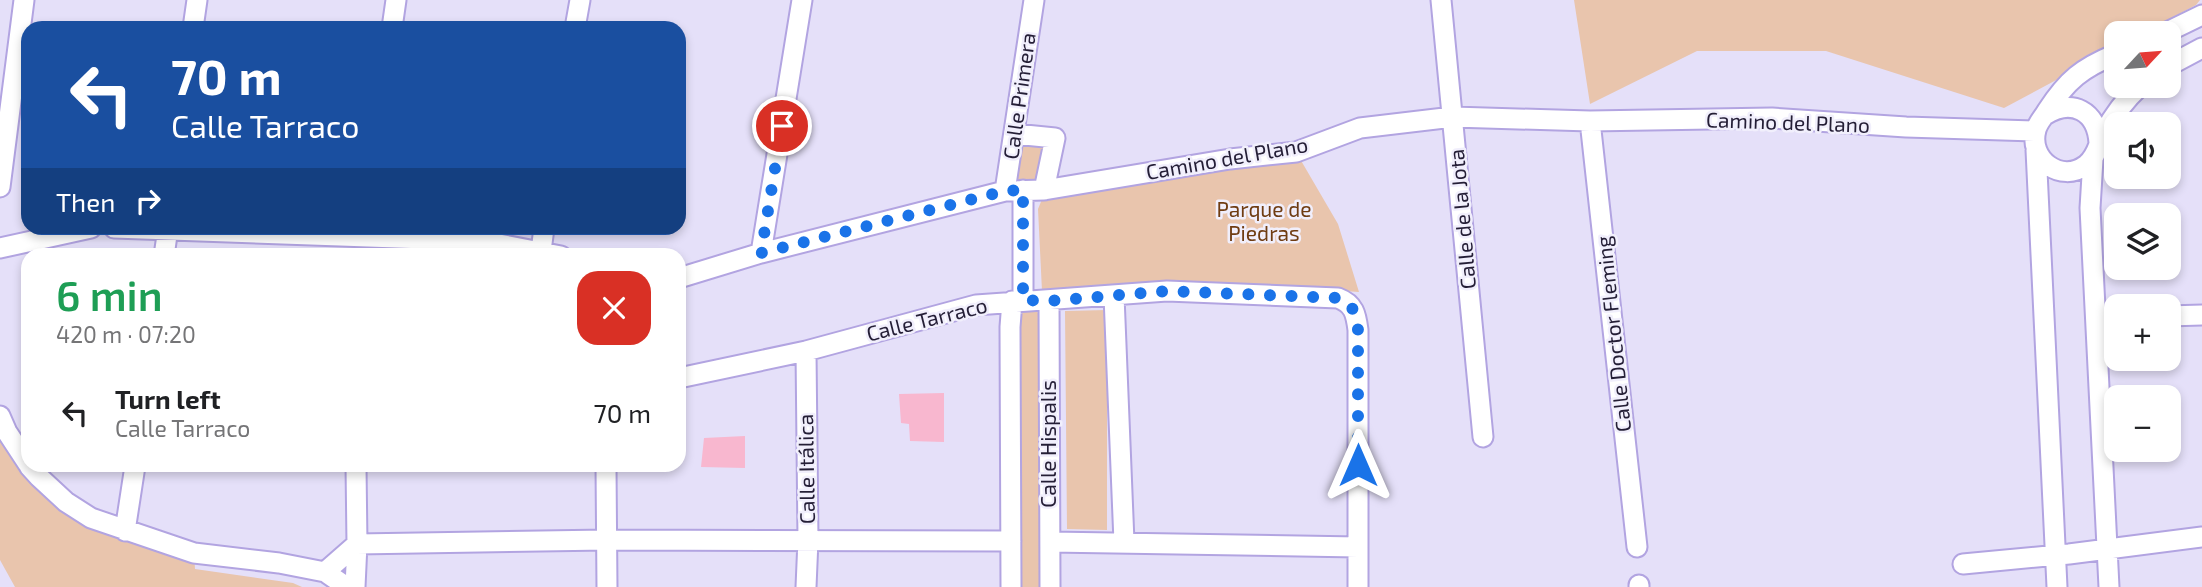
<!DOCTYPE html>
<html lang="en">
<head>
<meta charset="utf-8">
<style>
	body { margin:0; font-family:"Exo 2",sans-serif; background:#f2f2f2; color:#202124; height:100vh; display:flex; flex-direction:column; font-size:26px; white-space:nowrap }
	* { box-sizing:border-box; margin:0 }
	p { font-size:23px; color:#757577 }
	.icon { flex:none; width:38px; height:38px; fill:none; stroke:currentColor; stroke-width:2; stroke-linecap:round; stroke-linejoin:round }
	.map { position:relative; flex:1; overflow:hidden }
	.side { position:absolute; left:21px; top:248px; width:665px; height:224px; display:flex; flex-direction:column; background:#fff; border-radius:21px; box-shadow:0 4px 10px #0003 }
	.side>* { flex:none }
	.guide { position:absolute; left:21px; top:21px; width:665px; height:214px; border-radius:21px; box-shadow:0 4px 10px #0003; background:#1a4fa0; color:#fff; overflow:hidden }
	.needle { width:46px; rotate:64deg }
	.controls { position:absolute; left:2104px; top:21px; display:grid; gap:14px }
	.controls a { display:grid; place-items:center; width:77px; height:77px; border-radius:14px; background:#fff; box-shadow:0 4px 10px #0003; font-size:35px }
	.pin { position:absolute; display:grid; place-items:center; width:60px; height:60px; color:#fff; margin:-30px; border:4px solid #fff; border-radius:50%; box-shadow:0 2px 7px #0007 }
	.me { position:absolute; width:77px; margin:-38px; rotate:0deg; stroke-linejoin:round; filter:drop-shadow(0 0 5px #0008) }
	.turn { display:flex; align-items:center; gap:24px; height:147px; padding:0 35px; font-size:32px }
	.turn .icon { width:91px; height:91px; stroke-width:2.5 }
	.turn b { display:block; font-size:49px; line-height:60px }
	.then { display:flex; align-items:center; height:66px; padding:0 35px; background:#0003; gap:14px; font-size:26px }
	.round { display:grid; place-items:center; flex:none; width:74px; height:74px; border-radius:21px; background:#f2f2f2 }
	.headline { display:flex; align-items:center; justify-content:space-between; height:119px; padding:0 35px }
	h1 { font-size:42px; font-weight:600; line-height:52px; color:#1e9e55 }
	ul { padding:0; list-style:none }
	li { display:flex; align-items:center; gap:21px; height:91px; padding:0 35px }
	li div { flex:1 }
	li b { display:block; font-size:26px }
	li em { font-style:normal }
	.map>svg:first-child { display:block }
	.green { fill:#e9c5ad }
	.water { fill:#f8b7cf }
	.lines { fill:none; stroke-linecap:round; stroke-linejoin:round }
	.street-casing { stroke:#b2a4e1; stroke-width:23 }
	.street { stroke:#fff; stroke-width:19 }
	.route { stroke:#1a73e8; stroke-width:12; stroke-dasharray:0 21.6 }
	.labels { text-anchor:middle; stroke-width:5; stroke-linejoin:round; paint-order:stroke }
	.street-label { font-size:21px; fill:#241e36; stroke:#f1effc }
	.park-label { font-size:21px; fill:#6f3c12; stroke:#f1effc }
</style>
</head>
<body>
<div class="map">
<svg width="2202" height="587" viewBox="0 0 2202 587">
	<rect width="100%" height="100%" fill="#e5e0f9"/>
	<path class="green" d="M 1574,0 L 2200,0 L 2196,5 L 2143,33 L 2116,33 L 2116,48 L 2004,108 L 1826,51 L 1697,51 L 1590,104 Z
		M 1015,134 L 1052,139 L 1041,186 L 1011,186 Z
		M 1296,152 L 1338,224 L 1359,292 L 1224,283 L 1042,291 L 1038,209 L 1045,192 Z
		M 1031,309 L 1039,313 L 1045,321 L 1043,587 L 1019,587 L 1018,319 L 1023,312 Z
		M 1107,310 L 1107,530 L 1067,529 L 1065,311 Z
		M 0,416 L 66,502 L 194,553 L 195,569 L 293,583 L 302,587 L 15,587 L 0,560 Z"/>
	<path class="water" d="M 944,393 L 944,442 L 910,441 L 909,424 L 901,423 L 899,394 Z
		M 745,436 L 745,468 L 701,467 L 704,438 Z"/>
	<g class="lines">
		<g class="street-casing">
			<path id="street" d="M 1441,0 L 1483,437
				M 193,28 L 197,0
				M 392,28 L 396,0
				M 575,28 L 580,0
				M 2165,33 L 2202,15
				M 2116,54 C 2082,68 2067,80 2047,111 C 2043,118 2038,122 2036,130 C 2028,159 2061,184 2086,165 C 2097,157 2098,144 2104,133 C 2113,116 2126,99 2140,86
				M 2168,66 L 2202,48
				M 2045,115 C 2072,98 2097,111 2099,143
				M 1590,121 L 1637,547
				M 1015,134 L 1055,138 L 1044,190
				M 2036,150 L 2057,587
				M 2093,159 L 2090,208 L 2109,587
				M 0,187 L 24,0
				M 1023,190 L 1023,300
				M 1005,191 L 1034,0
				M 114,228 L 483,241 L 561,256
				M 0,248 L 91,228
				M 541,251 L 544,228
				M 761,253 L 802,0
				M 164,256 L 168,228
				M 679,278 L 761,253 L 1005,191 L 1044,190 L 1230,159 L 1296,152 L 1360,128 L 1453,117 L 1590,121 L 1772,118 L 1906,127 L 2035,131
				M 1114,296 L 1124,542
				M 1049,301 L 1050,587
				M 2168,316 L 2202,315
				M 806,351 L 808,540 L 806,587
				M 679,378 L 806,351 L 976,305 L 1167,291 L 1338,298 C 1354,304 1356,314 1358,330 L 1358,587
				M 0,416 L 7,432 L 28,464
				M 29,466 L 39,477 L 66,502 L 91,518 L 194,553 L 279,563 L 325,572 L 347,587
				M 606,466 L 607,587
				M 125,531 L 135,466
				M 1050,542 L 1358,547
				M 1963,564 L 2069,554 L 2202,537
				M 325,572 L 357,544 L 356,466
				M 355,587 L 357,544 L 606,540 L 1011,541
				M 1011,587 L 1010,327 L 1012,301
				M 1639,587 L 1639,585"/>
		</g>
		<use href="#street" class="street"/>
	</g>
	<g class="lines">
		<path class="route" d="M 782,126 L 761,253 L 1005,191 L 1023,190 L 1023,300 L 1049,301 L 1167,291 L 1338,298 C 1354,304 1356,314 1358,330 L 1358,465"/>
	</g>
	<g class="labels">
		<g class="street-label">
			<text transform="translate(1020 96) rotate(-82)" y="7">Calle Primera</text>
			<text transform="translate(1788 123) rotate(2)" y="7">Camino del Plano</text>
			<text transform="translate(1227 159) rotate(-10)" y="7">Camino del Plano</text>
			<text transform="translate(1463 219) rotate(-95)" y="7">Calle de la Jota</text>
			<text transform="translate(927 320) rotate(-14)" y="7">Calle Tarraco</text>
			<text transform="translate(1614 334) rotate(-96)" y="7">Calle Doctor Fleming</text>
			<text transform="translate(1049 444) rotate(-90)" y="7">Calle Hispalis</text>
			<text transform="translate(807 469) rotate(-91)" y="7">Calle Itálica</text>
		</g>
		<g class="park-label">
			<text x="1264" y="217">Parque de<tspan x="1264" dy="24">Piedras</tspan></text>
		</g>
	</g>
</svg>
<div class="controls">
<a><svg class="needle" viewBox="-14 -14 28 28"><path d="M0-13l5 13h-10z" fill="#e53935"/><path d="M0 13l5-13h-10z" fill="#757577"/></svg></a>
<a><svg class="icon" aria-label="sound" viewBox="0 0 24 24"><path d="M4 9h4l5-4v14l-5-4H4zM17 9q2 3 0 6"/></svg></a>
<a><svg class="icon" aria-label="layers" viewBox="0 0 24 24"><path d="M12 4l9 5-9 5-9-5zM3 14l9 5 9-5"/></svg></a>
<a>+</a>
<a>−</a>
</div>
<div class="pin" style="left:782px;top:126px;background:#d93025"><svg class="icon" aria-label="arrive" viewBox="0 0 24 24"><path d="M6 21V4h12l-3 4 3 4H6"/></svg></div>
<svg class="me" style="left:1358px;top:465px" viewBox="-20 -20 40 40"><path d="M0-17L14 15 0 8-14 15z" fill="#1a73e8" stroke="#fff" stroke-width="4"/></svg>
<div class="guide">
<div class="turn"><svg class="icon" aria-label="left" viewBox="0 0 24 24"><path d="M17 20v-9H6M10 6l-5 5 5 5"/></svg><div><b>70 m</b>Calle Tarraco</div></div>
<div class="then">Then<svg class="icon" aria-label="right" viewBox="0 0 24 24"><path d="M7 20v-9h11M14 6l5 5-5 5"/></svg></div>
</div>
<section class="side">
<div class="headline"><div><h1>6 min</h1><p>420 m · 07:20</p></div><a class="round" style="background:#d93025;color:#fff"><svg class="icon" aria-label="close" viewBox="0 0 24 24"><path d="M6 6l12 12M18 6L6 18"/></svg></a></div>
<ul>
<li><svg class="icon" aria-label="left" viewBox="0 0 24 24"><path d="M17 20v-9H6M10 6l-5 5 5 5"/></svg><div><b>Turn left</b><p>Calle Tarraco</p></div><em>70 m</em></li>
</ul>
</section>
</div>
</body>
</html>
